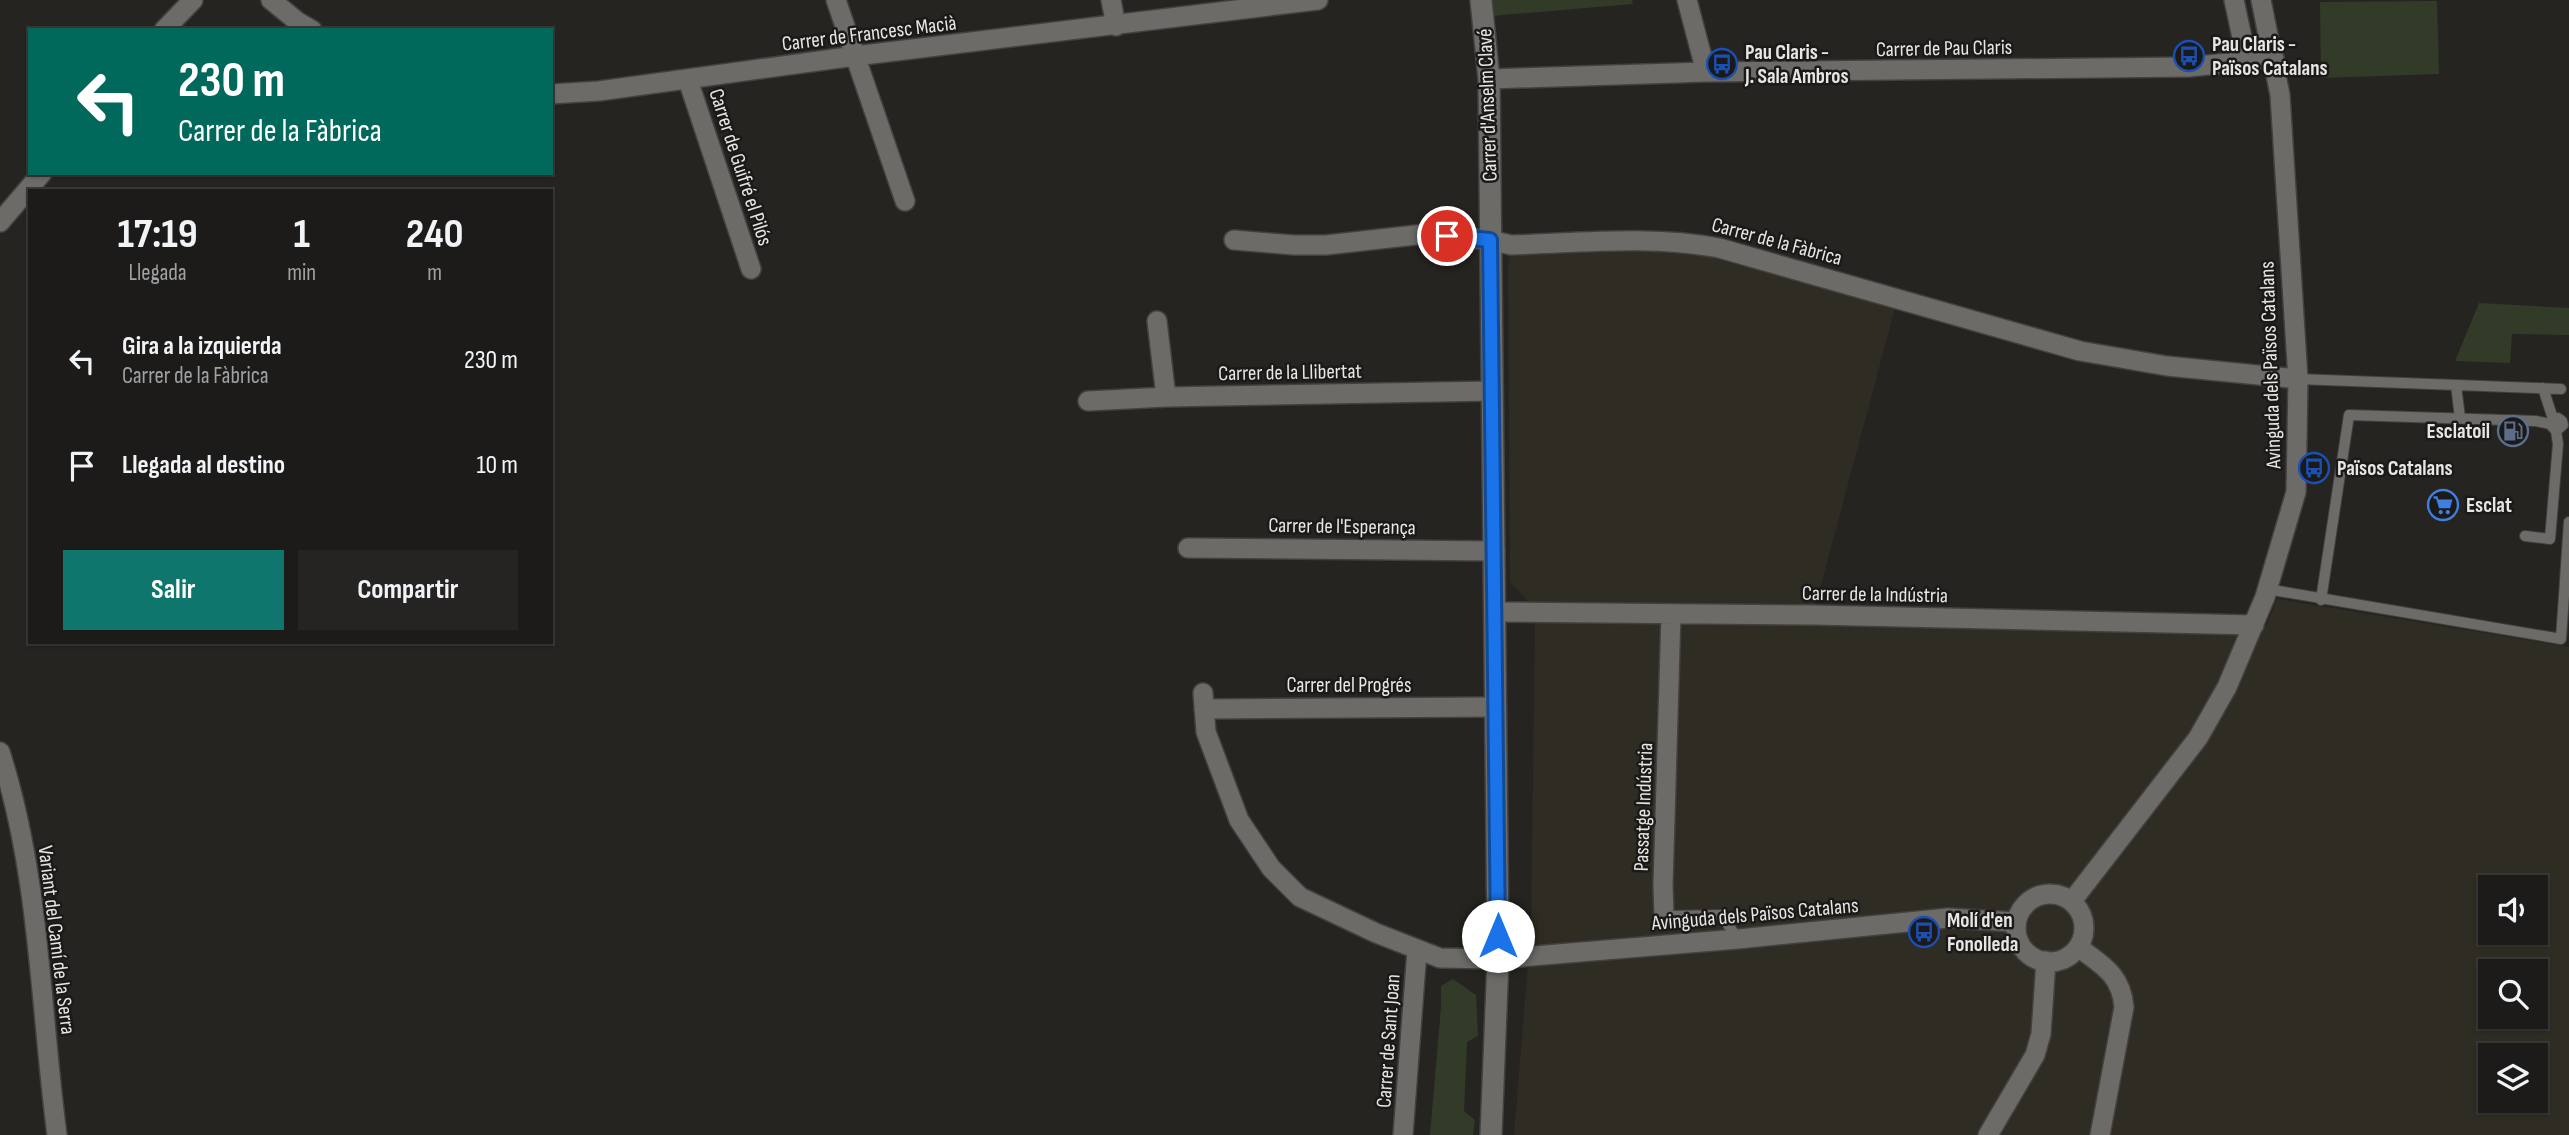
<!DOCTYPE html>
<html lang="es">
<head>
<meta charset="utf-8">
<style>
	body { margin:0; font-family:"Sofia Sans Condensed",sans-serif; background:#252422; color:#f1f3f6; height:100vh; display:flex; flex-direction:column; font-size:26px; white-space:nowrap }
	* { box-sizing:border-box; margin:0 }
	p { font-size:23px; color:#a0a1a2 }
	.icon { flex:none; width:38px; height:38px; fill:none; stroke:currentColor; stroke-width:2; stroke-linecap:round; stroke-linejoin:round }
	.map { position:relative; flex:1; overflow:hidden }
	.sheet { position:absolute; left:28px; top:189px; width:525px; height:455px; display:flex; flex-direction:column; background:#1c1b19; border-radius:0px; box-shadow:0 2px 5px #0004,0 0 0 2px #3a3938 }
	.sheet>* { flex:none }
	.hud { position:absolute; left:28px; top:28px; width:525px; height:147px; border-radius:0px; box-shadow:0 2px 5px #0004,0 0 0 2px #3a3938; background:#00695c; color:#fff; overflow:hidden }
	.buttons { position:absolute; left:2478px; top:875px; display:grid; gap:14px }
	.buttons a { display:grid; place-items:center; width:70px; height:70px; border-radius:0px; background:#1c1b19; box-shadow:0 2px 5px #0004,0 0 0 2px #3a3938; font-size:35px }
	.pin { position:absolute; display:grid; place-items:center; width:60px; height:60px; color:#fff; margin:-30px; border:4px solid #fff; border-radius:50%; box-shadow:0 2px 7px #0007 }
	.me { position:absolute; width:77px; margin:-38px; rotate:0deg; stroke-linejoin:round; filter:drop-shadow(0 0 5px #0008) }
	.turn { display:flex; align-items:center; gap:24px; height:147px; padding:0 35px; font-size:32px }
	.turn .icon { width:91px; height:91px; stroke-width:2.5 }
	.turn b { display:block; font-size:49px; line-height:60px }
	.eta { display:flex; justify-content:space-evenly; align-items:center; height:119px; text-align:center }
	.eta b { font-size:42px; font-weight:700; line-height:49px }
	.primary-button { display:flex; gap:14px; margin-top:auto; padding:14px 35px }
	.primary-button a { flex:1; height:80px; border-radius:0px; background:#0f766e; color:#fff; font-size:28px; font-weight:700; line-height:80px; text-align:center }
	.primary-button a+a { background:#252422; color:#f1f3f6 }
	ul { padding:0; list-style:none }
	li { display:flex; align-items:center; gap:21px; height:105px; padding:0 35px }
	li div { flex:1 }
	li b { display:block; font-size:26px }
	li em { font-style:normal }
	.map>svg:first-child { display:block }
	.built { fill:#2f2c23; fill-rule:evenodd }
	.green { fill:#323b28 }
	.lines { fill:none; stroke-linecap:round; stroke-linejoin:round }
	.service-casing { stroke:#42413f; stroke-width:12 }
	.minor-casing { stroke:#42413f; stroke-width:22 }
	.tertiary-casing { stroke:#42413f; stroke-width:24 }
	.service { stroke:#6c6b68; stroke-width:10 }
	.minor { stroke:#6c6b68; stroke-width:19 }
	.tertiary { stroke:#6c6b68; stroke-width:21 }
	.route-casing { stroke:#114b97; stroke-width:18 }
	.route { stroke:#1a73e8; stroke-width:12 }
	.labels { text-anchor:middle; stroke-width:5; stroke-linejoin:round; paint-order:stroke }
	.street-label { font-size:21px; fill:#e7e6e4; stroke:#1b1a18 }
	.poi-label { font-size:21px; font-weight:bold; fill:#e7e6e4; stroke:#1b1a18; text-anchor:start }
</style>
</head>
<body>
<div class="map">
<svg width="2569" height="1135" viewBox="0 0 2569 1135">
	<rect width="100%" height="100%" fill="#252421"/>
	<path class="built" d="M 1651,240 L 1898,297 L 1813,615 L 2267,625 L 2277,599 L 2569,647 L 2569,1135 L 1514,1135 L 1531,927 L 1535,624 L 1525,597 L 1510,582 L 1508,265 L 1511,245 ZM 2490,887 L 2536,887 L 2536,933 L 2490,933 ZM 2490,971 L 2536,971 L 2536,1017 L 2490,1017 ZM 2490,1055 L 2536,1055 L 2536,1101 L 2490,1101 Z"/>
	<path class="green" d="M 1490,0 L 1632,0 L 1633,4 L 1492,16 Z
		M 2437,1 L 2439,74 L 2321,78 L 2320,2 Z
		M 2479,303 L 2569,308 L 2569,335 L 2512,334 L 2510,363 L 2455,361 Z
		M 1453,979 L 1476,995 L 1478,1036 L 1467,1042 L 1464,1111 L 1475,1120 L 1473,1135 L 1430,1135 L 1441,1007 L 1441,986 Z"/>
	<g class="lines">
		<g class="service-casing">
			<path id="service" d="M 2298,379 L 2561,389
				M 2456,385 L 2460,418
				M 2543,388 L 2553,419
				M 2525,536 L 2550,539 L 2558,444 L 2556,431
				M 2267,589 L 2561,639 L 2569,522
				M 2321,600 L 2349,415 L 2536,421 L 2550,424 L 2556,431 L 2563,425 L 2562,421 L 2558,418 L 2552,420 L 2550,424
				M 1664,916 L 1721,915 L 1738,939"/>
		</g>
		<g class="minor-casing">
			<path id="minor" d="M 271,0 L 298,22 L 312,30
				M 836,0 L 905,201
				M 1111,0 L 1116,26
				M 1687,0 L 1706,72
				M 2234,0 L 2247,61
				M 164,30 L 193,0
				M 1489,79 L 1706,72 L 2189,67 L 2274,58
				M 688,80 L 751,269
				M 551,94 L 599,91 L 855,56 L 1318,0
				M 0,222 L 42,173
				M 1234,240 L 1294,245 L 1326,245 L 1425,234 L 1490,240 L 1511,245 C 1580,243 1650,235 1719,248 L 2080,351 L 2167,366 L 2298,379
				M 1157,321 L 1166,397
				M 1088,401 L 1166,397 L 1492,391
				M 1188,548 L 1495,551
				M 1494,612 L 1813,615 L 2254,625
				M 1203,693 L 1206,732 L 1239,820 L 1271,868 L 1300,897 L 1376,933 L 1440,958 L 1498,959 L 1738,939 L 1948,918 L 2016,922
				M 1204,709 L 1495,707
				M 0,752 C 40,876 40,1007 57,1135
				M2016 928a34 34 0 1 1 68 0a34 34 0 1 1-68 0Z
				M 2072,901 L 2198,738 L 2227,687 L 2265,597 L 2296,492 L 2298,379 L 2280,95 L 2261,0
				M 1664,916 L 1663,885 L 1671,614
				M 2078,947 C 2102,965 2121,974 2124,1007 L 2100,1135
				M 1403,1135 L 1417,950
				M 1988,1135 L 2035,1055 L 2041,1034 L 2046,961"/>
		</g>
		<g class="tertiary-casing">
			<path id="tertiary" d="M 1481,0 L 1489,79 L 1497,844 L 1498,959 L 1491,1135"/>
		</g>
		<use href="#service" class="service"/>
		<use href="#minor" class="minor"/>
		<use href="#tertiary" class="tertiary"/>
	</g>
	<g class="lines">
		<g class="route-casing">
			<path id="route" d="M 1447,236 L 1490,240 L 1498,936"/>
		</g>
		<use href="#route" class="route"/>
	</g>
	<defs>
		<g id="bus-ring" transform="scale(1.575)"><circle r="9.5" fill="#1b1a18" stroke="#1a4fb4" stroke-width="1.5"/><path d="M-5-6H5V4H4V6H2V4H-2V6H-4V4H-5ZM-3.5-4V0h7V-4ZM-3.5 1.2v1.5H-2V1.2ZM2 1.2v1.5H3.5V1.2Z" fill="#1a4fb4"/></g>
		<g id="fuel-ring" transform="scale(1.575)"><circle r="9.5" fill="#1b1a18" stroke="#5c6f8a" stroke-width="1.5"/><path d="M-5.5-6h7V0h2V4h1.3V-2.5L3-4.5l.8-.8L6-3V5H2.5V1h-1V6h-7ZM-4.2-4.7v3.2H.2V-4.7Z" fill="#5c6f8a"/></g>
		<g id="supermarket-ring" transform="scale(1.575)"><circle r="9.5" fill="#1b1a18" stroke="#3f7fe0" stroke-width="1.5"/><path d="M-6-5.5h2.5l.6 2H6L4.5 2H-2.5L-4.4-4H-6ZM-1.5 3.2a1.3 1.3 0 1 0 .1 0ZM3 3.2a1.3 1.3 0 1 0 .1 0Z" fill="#3f7fe0"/></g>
	</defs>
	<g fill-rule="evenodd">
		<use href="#bus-ring" x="2189" y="56"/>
		<use href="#bus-ring" x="1722" y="64"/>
		<use href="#fuel-ring" x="2513" y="431"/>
		<use href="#bus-ring" x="2314" y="468"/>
		<use href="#supermarket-ring" x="2443" y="505"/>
		<use href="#bus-ring" x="1924" y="932"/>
	</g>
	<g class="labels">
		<g class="street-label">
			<text transform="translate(869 33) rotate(-7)" y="7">Carrer de Francesc Macià</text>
			<text transform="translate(1944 48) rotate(-1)" y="7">Carrer de Pau Claris</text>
			<text transform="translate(1487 105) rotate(-92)" y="7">Carrer d'Anselm Clavé</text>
			<text transform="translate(741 167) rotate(72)" y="7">Carrer de Guifré el Pilós</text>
			<text transform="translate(1777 241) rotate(15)" y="7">Carrer de la Fàbrica</text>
			<text transform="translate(2270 365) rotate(-92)" y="7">Avinguda dels Països Catalans</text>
			<text transform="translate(1290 372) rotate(-1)" y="7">Carrer de la Llibertat</text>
			<text transform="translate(1342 526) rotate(1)" y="7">Carrer de l'Esperança</text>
			<text transform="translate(1875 594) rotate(1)" y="7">Carrer de la Indústria</text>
			<text x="1349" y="692">Carrer del Progrés</text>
			<text transform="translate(1643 807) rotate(-88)" y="7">Passatge Indústria</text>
			<text transform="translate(1755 914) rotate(-5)" y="7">Avinguda dels Països Catalans</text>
			<text transform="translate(57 940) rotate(83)" y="7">Variant del Camí de la Serra</text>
			<text transform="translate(1388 1041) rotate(-86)" y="7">Carrer de Sant Joan</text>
		</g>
		<g class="poi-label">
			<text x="2212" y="51">Pau Claris -<tspan x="2212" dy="24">Països Catalans</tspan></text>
			<text x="1745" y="59">Pau Claris -<tspan x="1745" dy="24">J. Sala Ambros</tspan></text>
			<text x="2490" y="438" text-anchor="end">Esclatoil</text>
			<text x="2337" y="475">Països Catalans</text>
			<text x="2466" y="512">Esclat</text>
			<text x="1947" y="927">Molí d'en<tspan x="1947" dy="24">Fonolleda</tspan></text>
		</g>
	</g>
</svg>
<div class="buttons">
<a><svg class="icon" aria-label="sound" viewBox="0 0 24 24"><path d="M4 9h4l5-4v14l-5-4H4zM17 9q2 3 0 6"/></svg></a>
<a><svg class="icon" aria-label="search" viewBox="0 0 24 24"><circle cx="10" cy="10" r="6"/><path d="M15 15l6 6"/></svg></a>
<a><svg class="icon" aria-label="layers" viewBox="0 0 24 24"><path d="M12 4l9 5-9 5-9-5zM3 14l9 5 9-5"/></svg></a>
</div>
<div class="pin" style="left:1447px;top:236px;background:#d93025"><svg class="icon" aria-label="arrive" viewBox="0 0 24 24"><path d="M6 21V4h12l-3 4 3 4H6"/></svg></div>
<svg class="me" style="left:1498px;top:936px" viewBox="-20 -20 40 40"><circle r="19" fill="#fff"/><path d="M0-13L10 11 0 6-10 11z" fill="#1a73e8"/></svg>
<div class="hud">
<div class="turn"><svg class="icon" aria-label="left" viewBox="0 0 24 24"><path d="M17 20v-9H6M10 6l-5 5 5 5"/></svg><div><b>230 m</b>Carrer de la Fàbrica</div></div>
</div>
<section class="sheet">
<div class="eta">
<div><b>17:19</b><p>Llegada</p></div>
<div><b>1</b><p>min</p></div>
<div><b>240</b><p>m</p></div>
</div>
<ul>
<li><svg class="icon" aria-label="left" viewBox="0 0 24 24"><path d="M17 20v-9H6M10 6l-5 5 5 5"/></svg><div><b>Gira a la izquierda</b><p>Carrer de la Fàbrica</p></div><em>230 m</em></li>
<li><svg class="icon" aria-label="arrive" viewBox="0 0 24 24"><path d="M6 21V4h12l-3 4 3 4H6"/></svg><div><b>Llegada al destino</b></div><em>10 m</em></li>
</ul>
<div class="primary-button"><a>Salir</a><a>Compartir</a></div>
</section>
</div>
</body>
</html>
